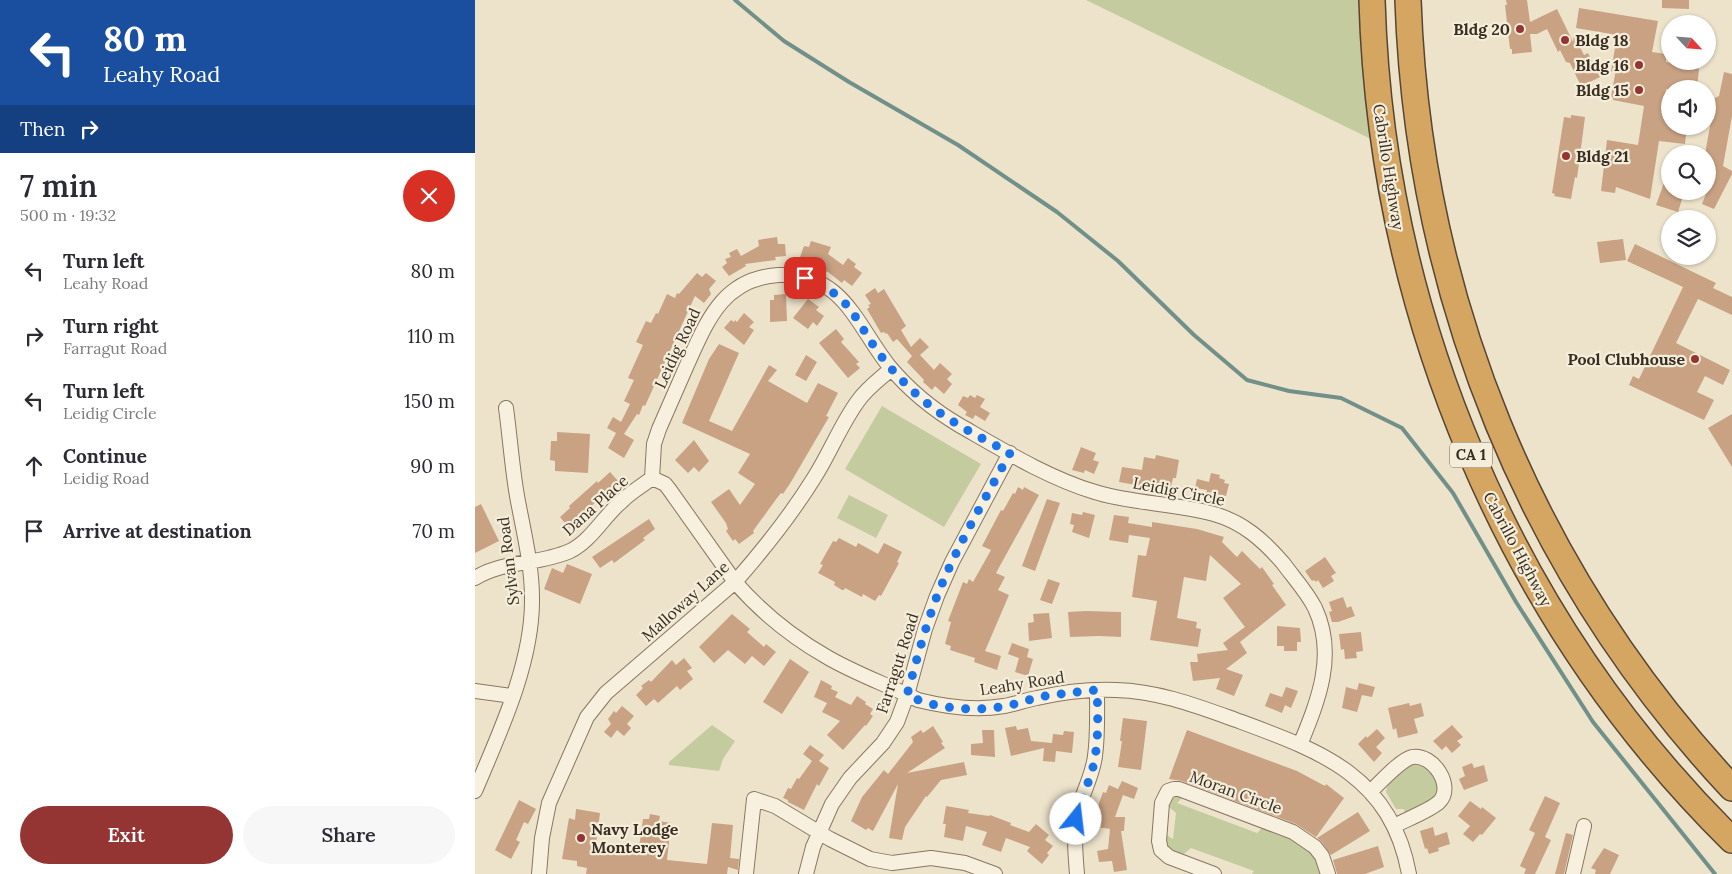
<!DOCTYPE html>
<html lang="en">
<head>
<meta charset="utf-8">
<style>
	body { margin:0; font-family:Lora,serif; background:#f7f7f7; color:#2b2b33; height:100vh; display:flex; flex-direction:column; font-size:19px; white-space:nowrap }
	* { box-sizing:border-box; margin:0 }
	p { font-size:16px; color:#7c7c81 }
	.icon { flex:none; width:28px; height:28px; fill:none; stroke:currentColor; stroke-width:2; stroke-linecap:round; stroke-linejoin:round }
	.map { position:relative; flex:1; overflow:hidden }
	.panel { display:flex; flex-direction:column; background:#fff; width:475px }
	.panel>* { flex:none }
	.hud { background:#1a4fa0; color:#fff; overflow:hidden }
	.needle { width:32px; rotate:116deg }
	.fabs { position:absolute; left:1186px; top:15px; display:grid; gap:10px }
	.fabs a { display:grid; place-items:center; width:55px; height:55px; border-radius:50%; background:#fff; box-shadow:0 1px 4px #0004; font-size:25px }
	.pin { position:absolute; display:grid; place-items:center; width:42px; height:42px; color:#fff; margin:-21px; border-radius:10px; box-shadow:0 2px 8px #0006 }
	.me { position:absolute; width:55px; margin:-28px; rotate:16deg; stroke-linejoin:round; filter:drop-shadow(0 0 4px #0008) }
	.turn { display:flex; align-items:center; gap:18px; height:105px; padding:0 20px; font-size:22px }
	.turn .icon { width:65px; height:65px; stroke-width:2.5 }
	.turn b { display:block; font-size:35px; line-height:42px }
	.then { display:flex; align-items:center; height:48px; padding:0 20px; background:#0003; gap:10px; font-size:19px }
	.round { display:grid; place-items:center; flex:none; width:52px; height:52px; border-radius:26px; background:#f7f7f7 }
	.head { display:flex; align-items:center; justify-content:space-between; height:85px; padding:0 20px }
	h1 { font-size:30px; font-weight:600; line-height:38px }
	.primary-button { display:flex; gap:10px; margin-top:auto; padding:10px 20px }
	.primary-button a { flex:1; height:58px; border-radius:30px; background:#943533; color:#fff; font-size:20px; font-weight:600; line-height:58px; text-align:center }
	.primary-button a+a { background:#f7f7f7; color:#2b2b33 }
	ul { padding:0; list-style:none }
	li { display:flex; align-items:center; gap:15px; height:65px; padding:0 20px }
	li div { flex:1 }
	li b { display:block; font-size:19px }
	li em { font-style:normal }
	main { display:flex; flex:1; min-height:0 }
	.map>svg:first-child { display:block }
	.green { fill:#c4cb9f }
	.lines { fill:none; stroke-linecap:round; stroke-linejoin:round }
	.stream { stroke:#719089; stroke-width:4 }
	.building { fill:#c8a283 }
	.street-casing { stroke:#897660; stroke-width:16 }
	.highway-casing { stroke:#574533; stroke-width:28 }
	.street { stroke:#f8f0de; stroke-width:14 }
	.highway { stroke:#d5a562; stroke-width:25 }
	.route { stroke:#1a73e8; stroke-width:9; stroke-dasharray:0 16.2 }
	.poi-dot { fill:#943533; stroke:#f4edda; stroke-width:2 }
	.labels { text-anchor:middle; stroke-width:4.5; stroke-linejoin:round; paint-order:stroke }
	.shield { fill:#f4edda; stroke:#726759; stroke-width:1 }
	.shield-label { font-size:15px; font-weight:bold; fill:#3a2e22 }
	.poi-label { font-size:16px; font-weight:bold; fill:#3a2e22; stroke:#f4edda; text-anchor:end }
	.street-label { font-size:16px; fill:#3a2e22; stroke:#f4edda }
</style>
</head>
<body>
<main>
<section class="panel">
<div class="hud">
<div class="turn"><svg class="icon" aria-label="left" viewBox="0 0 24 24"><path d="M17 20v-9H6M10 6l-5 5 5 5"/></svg><div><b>80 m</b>Leahy Road</div></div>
<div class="then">Then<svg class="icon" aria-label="right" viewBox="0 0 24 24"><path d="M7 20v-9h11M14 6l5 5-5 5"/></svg></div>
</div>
<div class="head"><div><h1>7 min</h1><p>500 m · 19:32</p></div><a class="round" style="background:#d93025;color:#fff"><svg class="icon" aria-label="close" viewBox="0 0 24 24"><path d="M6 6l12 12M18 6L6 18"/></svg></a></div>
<ul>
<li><svg class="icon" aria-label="left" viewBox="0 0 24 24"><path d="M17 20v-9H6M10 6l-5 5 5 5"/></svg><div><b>Turn left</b><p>Leahy Road</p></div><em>80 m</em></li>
<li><svg class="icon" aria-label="right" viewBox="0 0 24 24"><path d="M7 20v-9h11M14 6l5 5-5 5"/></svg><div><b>Turn right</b><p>Farragut Road</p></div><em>110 m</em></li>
<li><svg class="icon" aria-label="left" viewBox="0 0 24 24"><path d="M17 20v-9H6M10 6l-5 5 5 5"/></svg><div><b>Turn left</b><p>Leidig Circle</p></div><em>150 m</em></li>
<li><svg class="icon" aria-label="ahead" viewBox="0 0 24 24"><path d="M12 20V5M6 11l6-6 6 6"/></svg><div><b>Continue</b><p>Leidig Road</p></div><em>90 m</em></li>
<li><svg class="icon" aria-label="arrive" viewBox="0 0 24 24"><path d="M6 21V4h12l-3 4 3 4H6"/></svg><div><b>Arrive at destination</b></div><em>70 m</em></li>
</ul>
<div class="primary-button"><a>Exit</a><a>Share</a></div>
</section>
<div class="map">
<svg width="1257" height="874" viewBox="0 0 1257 874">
	<rect width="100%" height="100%" fill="#ede3cb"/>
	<path class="green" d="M 611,0 L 887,0 L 888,60 L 900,141 Z
		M 407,406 L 506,464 L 469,527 L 370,469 Z
		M 374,495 L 413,515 L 401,538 L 362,518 Z
		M 237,725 L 260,741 L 248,759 L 244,771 L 194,765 L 194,762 Z
		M 947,761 L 965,783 C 964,801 944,806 930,814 L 929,809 L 921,809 L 911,792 L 913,783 L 935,763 Z
		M 701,794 L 709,796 L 702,803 L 782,833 L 789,826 C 813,836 842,845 847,874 L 777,874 L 779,871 L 716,848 L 706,856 L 694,850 L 688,833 L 698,839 L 701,813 L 693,806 L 696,797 Z"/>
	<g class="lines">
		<path class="stream" d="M 260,0 L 309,41 L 374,82 L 483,145 L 582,212 L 643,261 L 719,335 L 772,380 L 814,391 L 866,398 L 927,428 L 978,493 L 1041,602 L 1118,722 L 1240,874"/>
	</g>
	<path class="building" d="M 1031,0 L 1052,0 L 1055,22 L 1082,9 L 1098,42 L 1099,35 L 1109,55 L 1113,53 L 1125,77 L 1109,85 L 1108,83 L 1105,84 L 1095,63 L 1091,62 L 1085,50 L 1083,52 L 1072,29 L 1062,34 L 1055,34 L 1057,52 L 1037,54 L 1037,49 L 1035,49 L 1030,5 L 1032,5 Z
		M 1187,0 L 1214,0 L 1214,9 L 1187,8 Z
		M 1104,8 L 1183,21 L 1177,52 L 1191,54 L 1191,62 L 1223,66 L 1223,68 L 1224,69 L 1222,89 L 1191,89 L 1187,115 L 1195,116 L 1195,126 L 1212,126 L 1210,144 L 1184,141 L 1175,199 L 1141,187 L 1140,193 L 1126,191 L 1132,140 L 1163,145 L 1169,106 L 1138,100 L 1138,98 L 1136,97 L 1141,69 L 1136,72 L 1142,35 L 1101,28 Z
		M 1249,72 L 1257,74 L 1257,116 L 1248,166 L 1257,171 L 1257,174 L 1239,209 L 1227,204 L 1232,191 L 1232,154 L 1230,154 L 1240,98 L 1244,96 Z
		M 1096,115 L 1110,117 L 1102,178 L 1100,177 L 1096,199 L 1079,196 L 1080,194 L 1077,193 L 1089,117 L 1096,118 Z
		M 1194,169 L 1195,191 L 1207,193 L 1206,195 L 1208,196 L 1203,212 L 1181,205 Z
		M 302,237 L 303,244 L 310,244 L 311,256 L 300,257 L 301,260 L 270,264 L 271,266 L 254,276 L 247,267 L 252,263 L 250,259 L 256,257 L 254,253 L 262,249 L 266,256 L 284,246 L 283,240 Z
		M 1148,239 L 1151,260 L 1125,263 L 1122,242 Z
		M 336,241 L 356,247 L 353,254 L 368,265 L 373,258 L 381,264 L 379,267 L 387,273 L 377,286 L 369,280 L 367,283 L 353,272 L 335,267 L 335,261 L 325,257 L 329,246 L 334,247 Z
		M 1160,244 L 1241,283 L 1238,288 L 1257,297 L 1257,315 L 1223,299 L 1201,343 L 1255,370 L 1248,385 L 1230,376 L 1222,392 L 1239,400 L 1229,420 L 1154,385 L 1158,376 L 1164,379 L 1208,287 L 1152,261 Z
		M 222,273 L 227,277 L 231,273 L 241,281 L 234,289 L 236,294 L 229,303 L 220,296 L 170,406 L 168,405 L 164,415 L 162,414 L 149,434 L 159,440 L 149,458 L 133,448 L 141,433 L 132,428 L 138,417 L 146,422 L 155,404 L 149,401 L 159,380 L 153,378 L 168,345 L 161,342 L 171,321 L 176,323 L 181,313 L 183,314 L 192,294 L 200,298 L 202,293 L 204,294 Z
		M 400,288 L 403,293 L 409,289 L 419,306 L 431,326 L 426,330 L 436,347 L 445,338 L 454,347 L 445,355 L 459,370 L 465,363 L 477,374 L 472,379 L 477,384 L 469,394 L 460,386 L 457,390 L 448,382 L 449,380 L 432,362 L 437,356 L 422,339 L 418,342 L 412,333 L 411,334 L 409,332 L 406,333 L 392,309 L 395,307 L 393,305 L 396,304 L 390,295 Z
		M 311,294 L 312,321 L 295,322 L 295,300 L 299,300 L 299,295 Z
		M 333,299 L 344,307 L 341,310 L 349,316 L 342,326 L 338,322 L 333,329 L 318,318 Z
		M 269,313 L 279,322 L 274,327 L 279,330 L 269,345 L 249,328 L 256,320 L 259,322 L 260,320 L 262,322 Z
		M 361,329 L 369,339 L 366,342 L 384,362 L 381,364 L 385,368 L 373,378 L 344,343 Z
		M 244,344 L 264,353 L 234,421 L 257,431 L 294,365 L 302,370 L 293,381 L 332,403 L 343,383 L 363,393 L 351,416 L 354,417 L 316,482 L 308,494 L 306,493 L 302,498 L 278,531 L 279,533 L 264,544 L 260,539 L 258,541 L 251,531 L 253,529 L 251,523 L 236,502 L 254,489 L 265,505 L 280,484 L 263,473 L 275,454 L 207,423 L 234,359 Z
		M 331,355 L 342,362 L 331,381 L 320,375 Z
		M 495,395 L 500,398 L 502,395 L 510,399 L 505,407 L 515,413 L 510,421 L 500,415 L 498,419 L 490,415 L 492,412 L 483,405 L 488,396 L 493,398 Z
		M 1257,414 L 1257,467 L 1233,428 Z
		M 82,432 L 115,434 L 113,473 L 80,471 L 80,461 L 75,460 L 76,441 L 82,441 Z
		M 219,440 L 234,461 L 224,472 L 219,467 L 213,473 L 200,460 Z
		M 606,447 L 621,453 L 618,460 L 624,462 L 619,474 L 610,470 L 609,473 L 597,470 Z
		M 681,455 L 704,460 L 701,478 L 698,478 L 695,491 L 644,482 L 647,467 L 667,470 L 669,457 L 680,459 Z
		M 135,472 L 144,482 L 106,515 L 107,516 L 94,528 L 85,517 L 95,508 L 94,506 L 122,481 L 123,483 Z
		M 736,473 L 745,475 L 744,478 L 750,480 L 749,483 L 754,484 L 751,496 L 740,494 L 740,497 L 731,495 L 732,490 L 720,488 L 722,479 L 734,482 Z
		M 543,487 L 548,490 L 549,487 L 564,495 L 521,573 L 530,577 L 523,590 L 534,595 L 510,651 L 526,656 L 522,670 L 499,662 L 500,658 L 475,650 L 476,646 L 470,644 L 476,622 L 473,621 L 488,582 L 492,584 L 494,579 L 498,582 L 516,550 L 507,546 L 526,510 L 528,511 L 538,493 L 540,494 Z
		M 572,499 L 585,503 L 560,571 L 547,566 Z
		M 6,504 L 24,541 L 0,553 L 0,507 Z
		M 608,512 L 620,515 L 614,538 L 597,532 L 599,525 L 595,524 L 597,513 L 607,515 Z
		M 639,515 L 654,517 L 653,523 L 677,527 L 677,522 L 722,529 L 749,537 L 747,542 L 762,557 L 767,551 L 785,569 L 787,567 L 799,584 L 797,585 L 811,605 L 765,642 L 772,653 L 751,669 L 768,675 L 759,696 L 741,689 L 745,678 L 718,681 L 715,662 L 723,662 L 722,654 L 753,650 L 748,643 L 770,627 L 748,598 L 766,584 L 735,555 L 731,581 L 709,577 L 702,618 L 722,622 L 721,628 L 726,629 L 723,647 L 675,640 L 682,601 L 657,597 L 663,555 L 671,556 L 675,538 L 654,535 L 653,543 L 634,540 Z
		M 174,519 L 180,529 L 168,538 L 170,540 L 139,563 L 137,560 L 125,568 L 117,557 Z
		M 364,538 L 381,547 L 383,543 L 403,554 L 409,543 L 427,552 L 422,562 L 424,563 L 406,596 L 404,595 L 400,601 L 388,594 L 387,597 L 370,588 L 369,590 L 367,590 L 359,585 L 360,582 L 343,573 L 348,565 L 345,564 L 358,541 L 361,542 Z
		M 850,557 L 861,573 L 856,576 L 859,581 L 848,588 L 843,580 L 841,582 L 839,580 L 837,581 L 830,571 Z
		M 92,564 L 117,574 L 105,604 L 69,589 L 77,568 L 88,573 Z
		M 573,579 L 585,583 L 577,604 L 565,600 Z
		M 868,597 L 872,608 L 876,606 L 880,616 L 863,622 L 857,622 L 854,612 L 857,611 L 854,602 Z
		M 611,611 L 646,612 L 646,637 L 624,636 L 595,637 L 593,612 Z
		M 574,613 L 577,638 L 554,641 L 553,623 L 559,622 L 558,614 Z
		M 257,614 L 275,629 L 272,632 L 289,647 L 291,644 L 301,652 L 289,666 L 277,656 L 270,664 L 253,650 L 239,663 L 224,647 Z
		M 802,626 L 825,628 L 826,642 L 822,642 L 822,651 L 809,651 L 809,646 L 802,646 Z
		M 886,632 L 888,651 L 881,652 L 882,658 L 870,659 L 869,649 L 866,650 L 864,634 Z
		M 537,643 L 554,649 L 552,657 L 558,659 L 553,676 L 540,672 L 544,658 L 533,654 Z
		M 209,658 L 217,668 L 212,671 L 218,679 L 205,690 L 202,686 L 183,703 L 179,699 L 171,706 L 161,695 L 168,688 L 166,686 L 174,680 L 176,682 L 197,660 L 201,665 Z
		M 315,659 L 334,672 L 307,714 L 288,702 Z
		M 346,680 L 357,686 L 356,689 L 363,692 L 360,697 L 376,705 L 382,696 L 391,702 L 390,704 L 398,709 L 395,714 L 398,716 L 391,726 L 390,725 L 368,750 L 352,735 L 365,721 L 347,712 L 352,703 L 339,697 Z
		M 884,683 L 900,687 L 897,697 L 887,695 L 882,712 L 867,708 L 871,687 L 882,690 Z
		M 811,687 L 823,691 L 816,708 L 810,705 L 807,713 L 790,706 L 795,693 L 807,697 Z
		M 934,703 L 935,706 L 946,703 L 949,716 L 939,719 L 943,733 L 923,738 L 921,728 L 918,730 L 913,708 Z
		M 147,706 L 159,716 L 152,724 L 156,728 L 149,736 L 142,730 L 136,738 L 129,732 L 136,724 L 133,719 L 139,711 L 141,713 Z
		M 648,718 L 672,721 L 666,770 L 643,767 L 647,741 L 645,741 Z
		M 977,725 L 988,737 L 982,741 L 986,745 L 977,753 L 971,746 L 967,750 L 958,741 Z
		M 458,726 L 468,742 L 466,743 L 470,748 L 432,773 L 489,762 L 492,775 L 466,780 L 452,797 L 451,796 L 430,827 L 427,840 L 414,838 L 423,784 L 398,831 L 393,828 L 391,830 L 376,821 L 387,797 L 409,770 L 413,774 L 438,742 L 436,737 L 446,730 L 448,733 Z
		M 541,726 L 542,730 L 553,728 L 556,741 L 577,743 L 578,734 L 588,735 L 589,731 L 599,732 L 597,753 L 581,751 L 580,762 L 568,761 L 569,748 L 536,756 L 530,728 Z
		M 902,729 L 910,738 L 901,747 L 907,753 L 899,762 L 883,744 L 891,736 L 892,738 Z
		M 507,730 L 519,730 L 520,757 L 496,755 L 496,744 L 508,743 Z
		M 712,730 L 822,771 L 850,786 L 851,784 L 869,798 L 841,837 L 821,824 L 707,781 L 694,779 Z
		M 335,745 L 349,755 L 344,761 L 354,768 L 344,786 L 342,784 L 329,810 L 313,802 L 313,800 L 308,798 L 313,788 L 316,789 L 322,778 L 324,779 L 337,761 L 328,754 Z
		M 997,763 L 999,768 L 1009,765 L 1013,781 L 989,790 L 984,779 L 990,776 L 987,767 Z
		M 647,781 L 663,788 L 659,799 L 648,795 L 640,817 L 650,817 L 649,831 L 646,831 L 652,870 L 639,872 L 637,861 L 624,862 L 622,851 L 633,849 L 635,829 L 622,827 L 624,803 L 628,792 L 631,793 L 634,785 L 643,789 Z
		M 1070,796 L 1085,803 L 1070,837 L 1076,840 L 1060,874 L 1049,874 L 1051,869 L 1045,866 L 1060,833 L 1054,830 Z
		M 44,800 L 61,809 L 53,824 L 49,822 L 41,840 L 45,842 L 36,859 L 20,850 Z
		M 995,801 L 1006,809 L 1007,807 L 1021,818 L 1007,835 L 1005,834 L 998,842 L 988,834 L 995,826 L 983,816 Z
		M 471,806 L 494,810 L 493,813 L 514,816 L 515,815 L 536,823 L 535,825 L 554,832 L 561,824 L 574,835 L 570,840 L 578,846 L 572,853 L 574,855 L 567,864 L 552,851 L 555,847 L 531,838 L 526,852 L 507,845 L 512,832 L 491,826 L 488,841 L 469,837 L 471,824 L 468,824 Z
		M 101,809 L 125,813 L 120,851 L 163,855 L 168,819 L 174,819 L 175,814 L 185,816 L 184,821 L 196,823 L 192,860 L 232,864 L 237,823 L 258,825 L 255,858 L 264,859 L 263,870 L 253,867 L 252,874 L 111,874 L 112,868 L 102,866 L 102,861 L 87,859 L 94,818 L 100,820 Z
		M 883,812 L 895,831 L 856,855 L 847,842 L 842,838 Z
		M 958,827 L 960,836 L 972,832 L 975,844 L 963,848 L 964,851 L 954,854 L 952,848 L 950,849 L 945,831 Z
		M 1091,833 L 1098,835 L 1089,874 L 1080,874 Z
		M 903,846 L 909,867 L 890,874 L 862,874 L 858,860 Z
		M 1129,848 L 1144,855 L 1135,874 L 1120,874 L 1121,870 L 1116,868 Z"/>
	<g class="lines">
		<g class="street-casing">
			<path id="street" d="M 177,478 L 179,444 L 184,429 C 193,408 203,386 212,365 C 232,321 248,278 304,275 C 368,272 382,326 414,366 C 434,390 457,409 484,425 C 526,449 573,478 620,492 C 658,504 700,503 739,514 C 768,522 789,541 808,563 C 819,578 832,592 840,608 C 862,655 843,701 825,745
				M 177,478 L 190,484 L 194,489 L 260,582 C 286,612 317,637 352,657 C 381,674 413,685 443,700 C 471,707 501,711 529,706 C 540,704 551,700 562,698 C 588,692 615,689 641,690 C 683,691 722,706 761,720 C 845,751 916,775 934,874
				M 0,578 C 29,560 64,565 95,551 C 116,541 129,516 147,501 C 156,492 167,486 177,478
				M 0,691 L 37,696
				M 0,791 C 25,732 58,662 57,598 C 57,564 48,529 42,496 C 37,467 35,437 31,408
				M 895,792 C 905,783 925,760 937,757 C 958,753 980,787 964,802 C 956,810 930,820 919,826
				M 64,874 L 67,838 L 74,803 L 112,717 L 131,693 L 260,582 C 289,549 316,515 339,478 C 355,453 366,424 383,401 C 392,388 405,379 416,369
				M 271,874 L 279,799 L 300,806 L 355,839 L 395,859 L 417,863 L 456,858 L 490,863 L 520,874
				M 331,874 L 338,847 L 357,804 L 375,778 L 408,743 L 422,722 L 432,695 L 450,629 L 462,596 L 477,562 L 535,453
				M 602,874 C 600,851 598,827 605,804 C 610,788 618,773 620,756 C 623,734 622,712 622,690
				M 739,874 L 694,857 L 686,850 L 684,841 L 687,803 L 693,791 L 699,789 L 704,789 L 818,832 L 840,847 L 847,856 L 853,874
				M 1098,874 L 1109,826"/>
		</g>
		<g class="highway-casing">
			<path id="highway" d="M 897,0 C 906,313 1033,619 1257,840
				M 933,0 C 943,295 1055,572 1257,788"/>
		</g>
		<use href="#street" class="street"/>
		<use href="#highway" class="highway"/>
	</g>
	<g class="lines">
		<path class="route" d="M 330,278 C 376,296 377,315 403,352 C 412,364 422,376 433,386 C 462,416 499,434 535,453 C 510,499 481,548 462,596 C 450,628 441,662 432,695 C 459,709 500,712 530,706 C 542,704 553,700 564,697 C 583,694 602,692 622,690 C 623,717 624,745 617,771 C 612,787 605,802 601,819"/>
	</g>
	<g class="poi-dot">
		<circle cx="1045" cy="29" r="5"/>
		<circle cx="1090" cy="40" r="5"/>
		<circle cx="1164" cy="65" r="5"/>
		<circle cx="1164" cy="90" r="5"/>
		<circle cx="1091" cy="156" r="5"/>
		<circle cx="1220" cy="359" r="5"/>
		<circle cx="106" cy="838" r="5"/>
	</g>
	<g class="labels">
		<rect class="shield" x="975" y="442.5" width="42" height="25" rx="4"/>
		<g class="shield-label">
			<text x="996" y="460">CA 1</text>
		</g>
		<g class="poi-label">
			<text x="1035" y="35">Bldg 20</text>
			<text x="1100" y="46" text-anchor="start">Bldg 18</text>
			<text x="1154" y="71">Bldg 16</text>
			<text x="1154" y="96">Bldg 15</text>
			<text x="1101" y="162" text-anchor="start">Bldg 21</text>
			<text x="1210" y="365">Pool Clubhouse</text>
			<text x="116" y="835" text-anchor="start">Navy Lodge<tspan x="116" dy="18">Monterey</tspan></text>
		</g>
		<g class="street-label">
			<text transform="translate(914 167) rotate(81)" y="6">Cabrillo Highway</text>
			<text transform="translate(202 348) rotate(-65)" y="6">Leidig Road</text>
			<text transform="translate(704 491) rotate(11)" y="6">Leidig Circle</text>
			<text transform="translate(120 505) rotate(-42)" y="6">Dana Place</text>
			<text transform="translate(1043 549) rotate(62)" y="6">Cabrillo Highway</text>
			<text transform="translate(33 561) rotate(-97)" y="6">Sylvan Road</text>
			<text transform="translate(210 601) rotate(-42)" y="6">Malloway Lane</text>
			<text transform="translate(422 663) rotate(-72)" y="6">Farragut Road</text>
			<text transform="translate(547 683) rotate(-9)" y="6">Leahy Road</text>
			<text transform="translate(761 792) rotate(20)" y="6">Moran Circle</text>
		</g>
	</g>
</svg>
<div class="fabs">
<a><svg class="needle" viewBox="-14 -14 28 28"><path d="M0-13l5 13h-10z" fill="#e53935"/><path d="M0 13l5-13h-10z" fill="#7c7c81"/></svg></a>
<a><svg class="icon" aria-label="sound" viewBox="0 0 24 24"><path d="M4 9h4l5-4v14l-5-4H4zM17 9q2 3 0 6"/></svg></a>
<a><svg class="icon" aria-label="search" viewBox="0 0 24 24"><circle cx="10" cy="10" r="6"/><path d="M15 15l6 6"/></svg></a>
<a><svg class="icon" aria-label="layers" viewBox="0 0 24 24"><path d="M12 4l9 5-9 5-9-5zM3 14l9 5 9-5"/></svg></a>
</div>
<div class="pin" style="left:330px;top:278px;background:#d93025"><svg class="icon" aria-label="arrive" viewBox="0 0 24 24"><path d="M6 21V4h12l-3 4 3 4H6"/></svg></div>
<svg class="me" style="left:601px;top:819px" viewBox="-20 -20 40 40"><circle r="19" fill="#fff"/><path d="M0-13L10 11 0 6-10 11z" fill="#1a73e8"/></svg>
</div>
</main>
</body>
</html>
